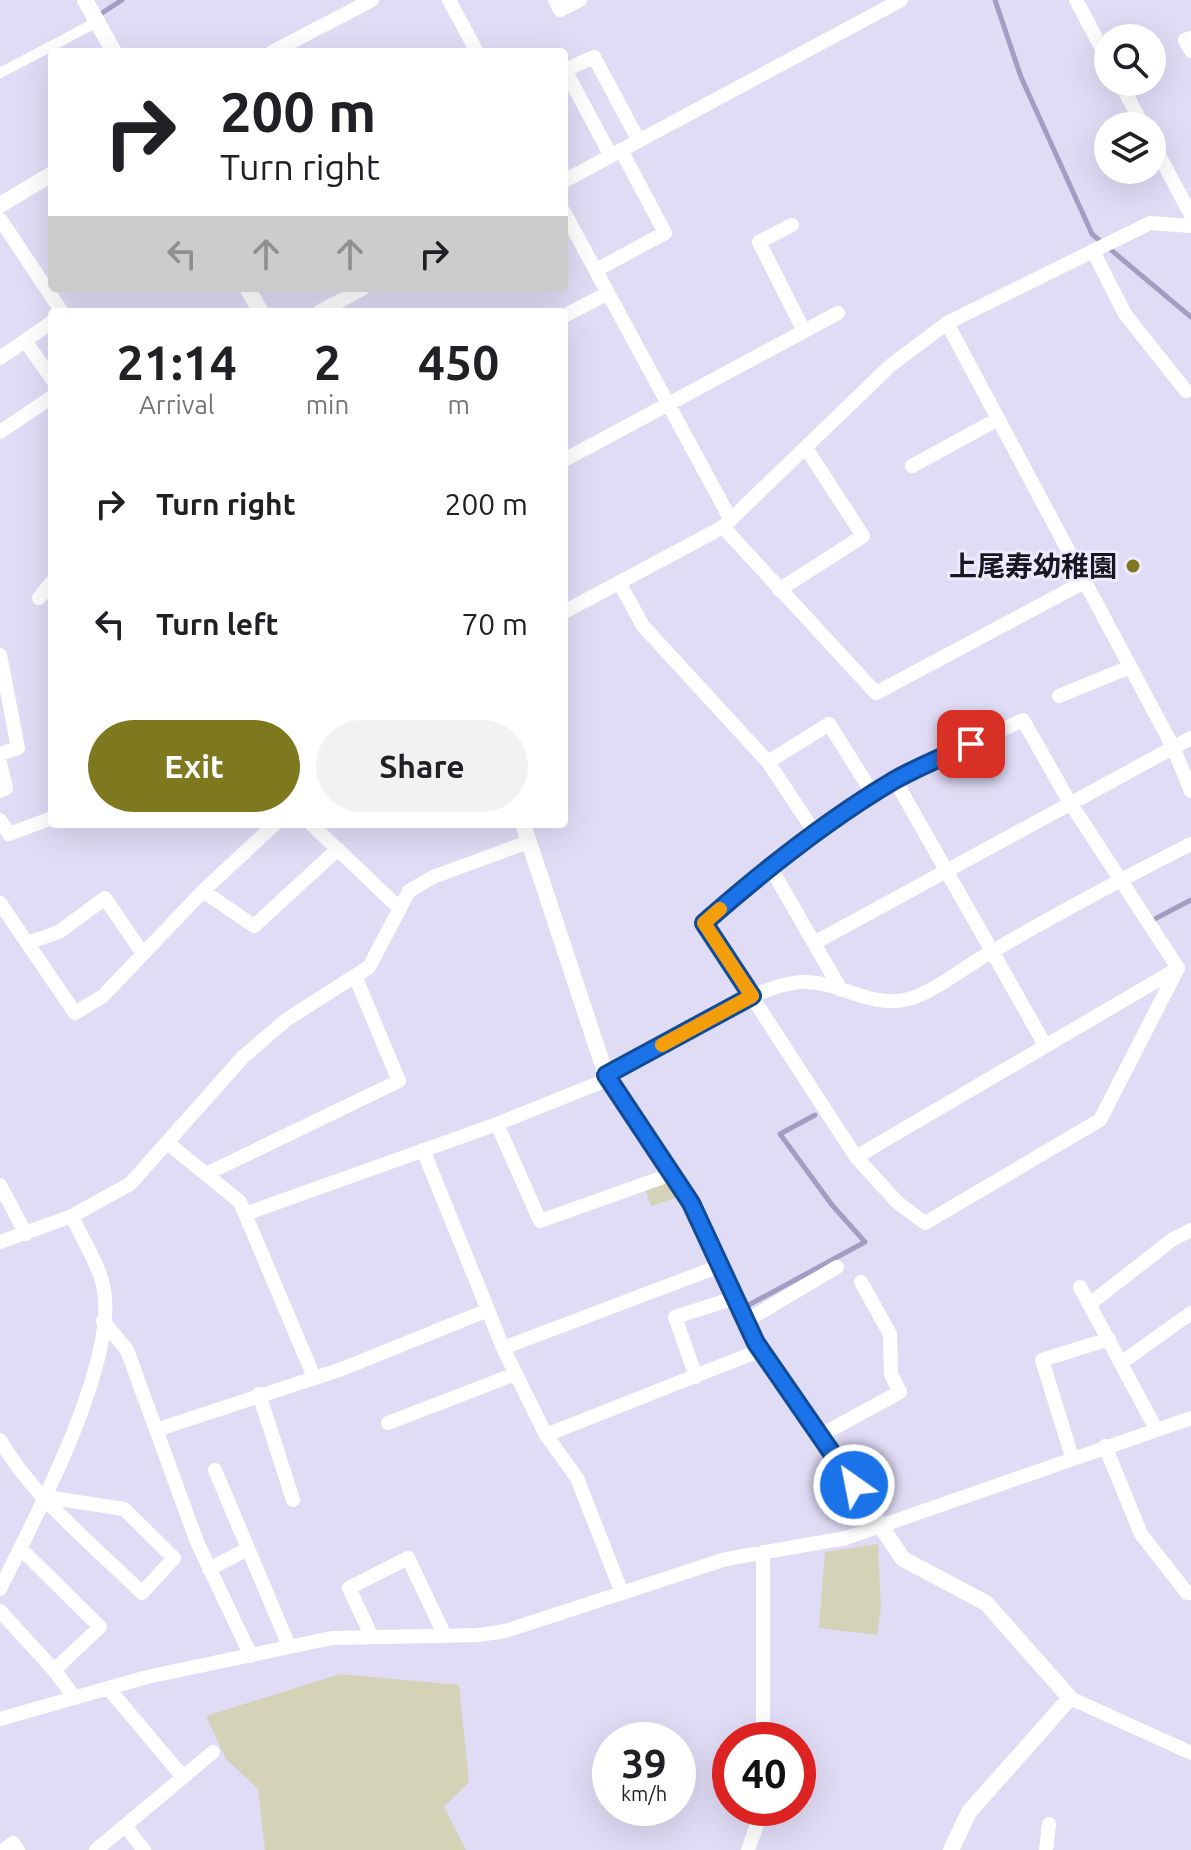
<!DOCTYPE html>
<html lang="en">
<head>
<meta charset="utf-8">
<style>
	body { margin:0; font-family:Ubuntu,"Noto Sans JP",sans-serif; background:#f2f2f2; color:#202124; height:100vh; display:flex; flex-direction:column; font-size:30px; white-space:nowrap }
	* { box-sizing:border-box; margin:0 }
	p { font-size:26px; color:#757577 }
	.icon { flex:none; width:44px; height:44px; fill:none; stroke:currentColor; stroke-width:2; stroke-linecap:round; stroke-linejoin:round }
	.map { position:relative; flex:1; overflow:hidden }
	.details { position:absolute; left:48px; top:308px; width:520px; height:520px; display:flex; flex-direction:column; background:#fff; border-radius:8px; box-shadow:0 8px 32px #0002 }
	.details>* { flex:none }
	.banner { position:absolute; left:48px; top:48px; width:520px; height:244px; border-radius:8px; box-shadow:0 8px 32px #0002; background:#fff; color:#202124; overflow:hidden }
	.fabs { position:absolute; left:1094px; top:24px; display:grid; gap:16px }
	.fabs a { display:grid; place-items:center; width:72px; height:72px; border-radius:50%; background:#fff; box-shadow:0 8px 32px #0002; font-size:40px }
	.speed { position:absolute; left:592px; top:1722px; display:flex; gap:16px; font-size:40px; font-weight:700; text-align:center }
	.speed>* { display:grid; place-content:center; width:104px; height:104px; border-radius:50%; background:#fff; box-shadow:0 8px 32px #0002; line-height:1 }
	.speed small { font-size:20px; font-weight:400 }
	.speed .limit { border:12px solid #d22; background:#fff; color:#111 }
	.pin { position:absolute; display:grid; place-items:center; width:68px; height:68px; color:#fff; margin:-34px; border-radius:16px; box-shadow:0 4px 12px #0006 }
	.me { position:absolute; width:88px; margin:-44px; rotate:327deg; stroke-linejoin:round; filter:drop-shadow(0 0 6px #0008) }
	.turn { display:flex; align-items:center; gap:28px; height:168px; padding:0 40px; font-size:36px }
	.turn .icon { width:104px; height:104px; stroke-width:2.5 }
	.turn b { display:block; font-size:56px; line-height:68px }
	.lanes { display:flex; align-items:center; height:76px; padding:0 40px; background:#0003; justify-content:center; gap:40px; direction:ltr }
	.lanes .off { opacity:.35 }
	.eta { display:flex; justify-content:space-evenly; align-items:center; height:136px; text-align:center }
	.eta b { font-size:48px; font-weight:600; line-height:56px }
	.button { display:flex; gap:16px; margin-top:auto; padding:16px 40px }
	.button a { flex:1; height:92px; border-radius:48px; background:#7e781e; color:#fff; font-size:32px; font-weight:600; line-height:92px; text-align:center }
	.button a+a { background:#f2f2f2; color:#202124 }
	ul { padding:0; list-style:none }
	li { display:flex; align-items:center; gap:24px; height:120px; padding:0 40px }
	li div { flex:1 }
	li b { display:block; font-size:30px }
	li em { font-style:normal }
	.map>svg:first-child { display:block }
	.green { fill:#d4d3b7 }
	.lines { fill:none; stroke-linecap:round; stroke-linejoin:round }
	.stream { stroke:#a49dc1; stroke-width:5 }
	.pedestrian { stroke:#fff; stroke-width:10 }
	.minor { stroke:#fff; stroke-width:14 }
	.tertiary { stroke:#fff; stroke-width:16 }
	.route-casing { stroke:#114b97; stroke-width:20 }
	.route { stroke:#1a73e8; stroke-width:14 }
	.slow { stroke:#f59e0b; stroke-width:14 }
	.poi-dot { fill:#7e781e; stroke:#eeeaff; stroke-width:3 }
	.labels { text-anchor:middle; stroke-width:6; stroke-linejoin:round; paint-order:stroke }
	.poi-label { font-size:28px; font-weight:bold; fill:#191720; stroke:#eeeaff; text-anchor:end }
</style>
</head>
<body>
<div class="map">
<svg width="1191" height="1850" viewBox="0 0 1191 1850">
	<rect width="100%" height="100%" fill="#e1dcf6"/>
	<path class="green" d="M 672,1174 L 685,1195 L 651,1206 L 643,1183 Z
		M 878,1544 L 881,1607 L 877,1635 L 819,1628 L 825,1552 Z
		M 340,1674 L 459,1685 L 469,1782 L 444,1807 L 466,1850 L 265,1850 L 258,1789 L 226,1759 L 206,1716 Z"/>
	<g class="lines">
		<path class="stream" d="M 995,0 L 1021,77 L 1092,234 L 1191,317
			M 96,17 L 122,0
			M 1149,922 L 1191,900
			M 745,1307 L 865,1242 L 832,1205 L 780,1134 L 815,1115"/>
		<path class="pedestrian" d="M 0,73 L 97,22"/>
		<path class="minor" d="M 449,0 L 477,52
			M 555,0 L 560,10 L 580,0
			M 1076,0 L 1108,60
			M 1191,38 L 1185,40 L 1191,51
			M 272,52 L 372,0
			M 1120,82 L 1143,126
			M 1152,142 L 1191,215
			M 611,156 L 565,70 L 594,57 L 639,141
			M 564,181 L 901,0
			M 564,212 L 731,520
			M 0,219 L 62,312
			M 792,225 L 759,242 L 804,331
			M 1093,251 L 1125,314 L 1186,391
			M 596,270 L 665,233 L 621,150
			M 319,312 L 364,288
			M 564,316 L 608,293
			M 947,323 L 1173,747 L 1191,791
			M 26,342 L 52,379
			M 0,358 L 52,322
			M 0,432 L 52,397
			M 564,460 L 838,313
			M 912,466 L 998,419
			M 723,527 L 876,693 L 1084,582
			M 619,582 L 643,626 L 768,762 L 815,833
			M 779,590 L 863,536 L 806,448
			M 39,598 L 52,582
			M 564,612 L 723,527 L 891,365 L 947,323 L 1150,223 L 1191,226
			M 0,655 L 18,748 L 0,754
			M 1059,696 L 1130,667
			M 1023,720 L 1069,801 L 1178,968 L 1100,1120 L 925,1223 L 897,1202 L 856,1157 L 704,923 L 769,865 L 895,780 Z
			M 768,762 L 829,724 L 873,794
			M 0,763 L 6,788 L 0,791
			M 895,780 L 1045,1045
			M 0,820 L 9,834 L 52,818
			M 311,824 L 398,907
			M 769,865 L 841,990
			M 203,891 L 254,926 L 338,849
			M 0,903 L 75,1013 L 103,996 L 203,891 L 275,824
			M 27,943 L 59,932 L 105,898 L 143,954
			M 814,943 L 1191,738
			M 606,1075 C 651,1051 755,983 803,982 C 840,981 870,1009 909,999 C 932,993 966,966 988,954 C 1054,915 1122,879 1191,844
			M 497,1124 L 540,1221 L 672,1174
			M 169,1144 L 240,1202 L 314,1377
			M 423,1150 L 488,1310
			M 856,1157 L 1177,969
			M 206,1174 L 399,1081 L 355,976
			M 0,1185 L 26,1234
			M 245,1214 L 497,1124 L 609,1079
			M 0,1242 L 72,1216 L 130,1184 L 243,1057 L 286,1020 L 369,967 L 409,891 L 433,877 L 528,842
			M 1080,1287 L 1156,1429
			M 1091,1303 L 1173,1239 L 1191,1230
			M 103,1321 L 127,1350 L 197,1542 L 251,1656
			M 746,1321 L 837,1267
			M 503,1348 L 720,1266
			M 1121,1363 L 1191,1313
			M 696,1377 L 675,1317 L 735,1298
			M 259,1394 L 293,1500
			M 388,1423 L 515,1374
			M 156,1430 L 342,1369 L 488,1310 L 503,1348 L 546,1435 L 577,1478 L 622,1593
			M 546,1435 L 761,1350
			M 821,1435 L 900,1392 L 891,1374 L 890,1334 L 861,1282
			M 0,1440 C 34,1499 94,1545 142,1593 L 174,1558 L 124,1509 L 45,1497
			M 1105,1446 L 1141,1534 L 1187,1593 L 1191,1593
			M 1072,1457 L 1042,1360 L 1109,1339
			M 215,1470 L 289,1646
			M 763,1552 L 763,1740
			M 209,1569 L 248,1549
			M 0,1589 C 34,1520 117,1365 104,1290 C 100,1266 82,1239 72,1216
			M 0,1611 L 54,1670 L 100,1627 L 20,1548
			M 371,1635 L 349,1588 L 408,1558 L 445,1636
			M 54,1670 L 75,1698
			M 108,1688 L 183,1777
			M 1070,1698 L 1191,1753
			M 0,1719 L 147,1677 L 332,1638 L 478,1635 L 505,1631 L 726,1559 L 846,1538 L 1191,1418
			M 125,1826 L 144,1850
			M 4,1850 L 13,1843 L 18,1850
			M 96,1850 L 213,1752
			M 748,1850 L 763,1808
			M 1046,1850 L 1049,1824"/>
		<path class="tertiary" d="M 85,0 L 114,52
			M 0,205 L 52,174
			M 247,288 L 261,312
			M 523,824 L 606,1075 L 691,1203 L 756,1343 L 903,1559 L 986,1603 L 1070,1698 L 969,1812 L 951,1850"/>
	</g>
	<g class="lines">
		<g class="route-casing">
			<path id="route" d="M 854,1485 L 756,1343 L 691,1203 L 606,1075 L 752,996 L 704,923 C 763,871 824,822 893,781 C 917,767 945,756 971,744"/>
		</g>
		<use href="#route" class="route"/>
		<path class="slow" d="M 662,1045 L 752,996 L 704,923 L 720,909"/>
	</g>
	<circle class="poi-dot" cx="1133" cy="566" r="8"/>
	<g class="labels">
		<g class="poi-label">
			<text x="1117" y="576">上尾寿幼稚園</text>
		</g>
	</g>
</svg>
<div class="fabs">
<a><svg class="icon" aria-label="search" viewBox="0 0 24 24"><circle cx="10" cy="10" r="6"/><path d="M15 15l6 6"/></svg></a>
<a><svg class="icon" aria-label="layers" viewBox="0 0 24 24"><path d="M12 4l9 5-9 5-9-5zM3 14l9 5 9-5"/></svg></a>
</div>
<div class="speed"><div>39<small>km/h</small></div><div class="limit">40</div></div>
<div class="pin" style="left:971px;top:744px;background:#d93025"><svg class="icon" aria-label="arrive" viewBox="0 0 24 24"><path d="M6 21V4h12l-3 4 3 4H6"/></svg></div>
<svg class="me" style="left:854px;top:1485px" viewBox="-20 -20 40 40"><circle r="17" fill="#1a73e8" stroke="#fff" stroke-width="3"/><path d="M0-11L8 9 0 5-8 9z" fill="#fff"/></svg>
<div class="banner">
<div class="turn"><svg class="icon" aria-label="right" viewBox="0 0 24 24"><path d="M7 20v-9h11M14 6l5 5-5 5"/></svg><div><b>200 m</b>Turn right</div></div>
<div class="lanes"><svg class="icon off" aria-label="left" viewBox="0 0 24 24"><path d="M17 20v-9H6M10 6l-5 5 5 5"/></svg><svg class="icon off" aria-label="ahead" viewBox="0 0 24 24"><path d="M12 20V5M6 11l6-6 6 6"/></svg><svg class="icon off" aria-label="ahead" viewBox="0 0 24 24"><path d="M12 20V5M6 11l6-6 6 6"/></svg><svg class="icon" aria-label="right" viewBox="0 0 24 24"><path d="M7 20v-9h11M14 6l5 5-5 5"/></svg></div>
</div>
<section class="details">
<div class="eta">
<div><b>21:14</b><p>Arrival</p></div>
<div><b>2</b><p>min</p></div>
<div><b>450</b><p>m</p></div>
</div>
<ul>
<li><svg class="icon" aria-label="right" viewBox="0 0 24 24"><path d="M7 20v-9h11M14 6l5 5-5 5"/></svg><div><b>Turn right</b></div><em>200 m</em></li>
<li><svg class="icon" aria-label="left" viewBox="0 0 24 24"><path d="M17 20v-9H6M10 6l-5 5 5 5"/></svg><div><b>Turn left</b></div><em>70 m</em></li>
</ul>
<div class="button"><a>Exit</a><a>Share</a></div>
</section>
</div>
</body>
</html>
